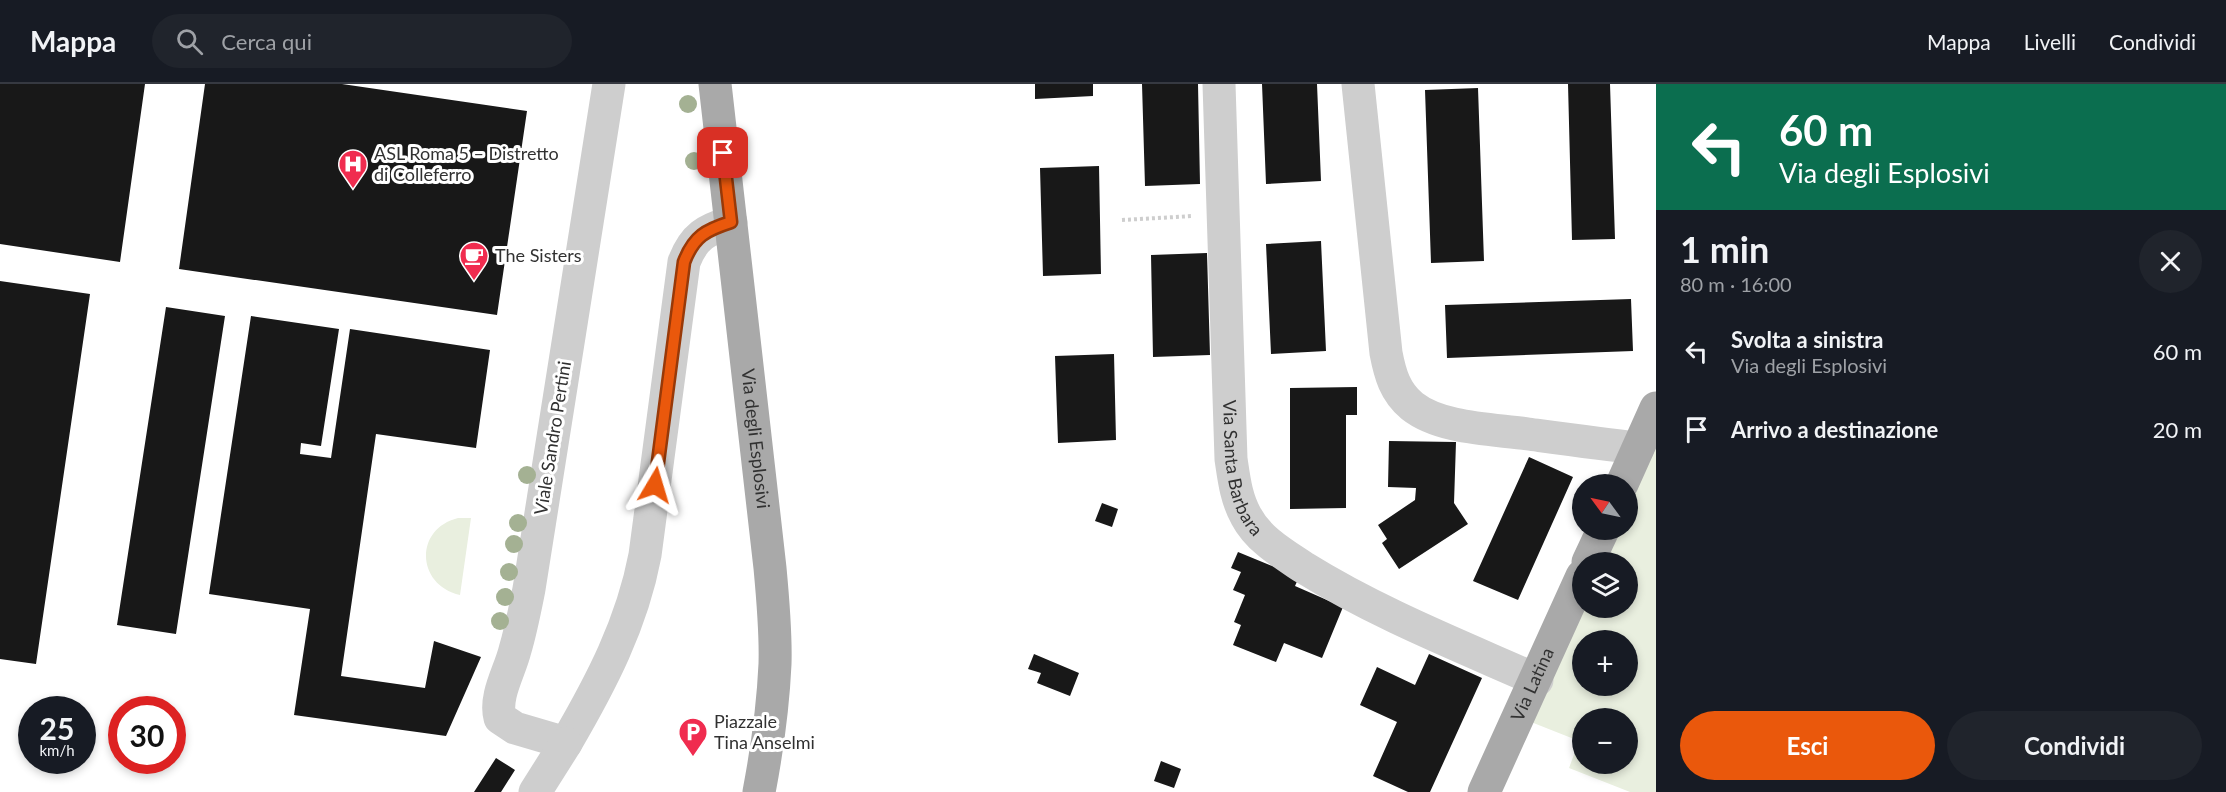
<!DOCTYPE html>
<html lang="it">
<head>
<meta charset="utf-8">
<style>
	body { margin:0; font-family:Lato,sans-serif; background:#20242c; color:#f1f3f6; height:100vh; display:flex; flex-direction:column; font-size:22px; white-space:nowrap }
	* { box-sizing:border-box; margin:0 }
	p { font-size:20px; color:#9ea1a6 }
	.icon { flex:none; width:33px; height:33px; fill:none; stroke:currentColor; stroke-width:2; stroke-linecap:round; stroke-linejoin:round }
	.map { position:relative; flex:1; overflow:hidden }
	.sheet { display:flex; flex-direction:column; background:#171b24; width:570px }
	.sheet>* { flex:none }
	.hud { background:#0b6e4f; color:#fff; overflow:hidden }
	.needle { width:39px; rotate:303deg }
	.fabs { position:absolute; left:1572px; top:390px; display:grid; gap:12px }
	.fabs a { display:grid; place-items:center; width:66px; height:66px; border-radius:50%; background:#171b24; box-shadow:0 3px 9px #0003; font-size:30px }
	.speed { position:absolute; left:18px; top:612px; display:flex; gap:12px; font-size:30px; font-weight:700; text-align:center }
	.speed>* { display:grid; place-content:center; width:78px; height:78px; border-radius:50%; background:#171b24; box-shadow:0 3px 9px #0003; line-height:1 }
	.speed small { font-size:15px; font-weight:400 }
	.speed .limit { border:9px solid #d22; background:#fff; color:#111 }
	.pin { position:absolute; display:grid; place-items:center; width:51px; height:51px; color:#fff; margin:-26px; border-radius:12px; box-shadow:0 3px 9px #0006 }
	.me { position:absolute; width:66px; margin:-33px; rotate:7deg; stroke-linejoin:round; filter:drop-shadow(0 0 4px #0008) }
	.turn { display:flex; align-items:center; gap:21px; height:126px; padding:0 24px; font-size:27px }
	.turn .icon { width:78px; height:78px; stroke-width:2.5 }
	.turn b { display:block; font-size:42px; line-height:51px }
	.round { display:grid; place-items:center; flex:none; width:63px; height:63px; border-radius:32px; background:#20242c }
	.head { display:flex; align-items:center; justify-content:space-between; height:102px; padding:0 24px }
	h1 { font-size:36px; font-weight:700; line-height:45px }
	.cta { display:flex; gap:12px; margin-top:auto; padding:12px 24px }
	.cta a { flex:1; height:69px; border-radius:36px; background:#ea580c; color:#fff; font-size:24px; font-weight:700; line-height:69px; text-align:center }
	.cta a+a { background:#20242c; color:#f1f3f6 }
	ul { padding:0; list-style:none }
	li { display:flex; align-items:center; gap:18px; height:78px; padding:0 24px }
	li div { flex:1 }
	li b { display:block; font-size:22px }
	li em { font-style:normal }
	header { display:flex; align-items:center; gap:36px; box-sizing:border-box; height:84px; padding:0 30px; background:#171b24; border-bottom:2px solid #363941 }
	header strong { font-size:28px }
	nav { display:flex; gap:33px; margin-inline-start:auto; font-size:21px }
	.search { width:420px; height:54px; background:#20242c; display:flex; align-items:center; gap:15px; box-sizing:border-box; padding:0 21px; border-radius:33px; color:#9ea1a6; font-size:22px }
	main { display:flex; flex:1; min-height:0 }
	.map>svg:first-child { display:block }
	.green { fill:#e9efdf; fill-rule:evenodd }
	.building { fill:#181818 }
	.lines { fill:none; stroke-linecap:round; stroke-linejoin:round }
	.path { stroke:#cecece; stroke-width:4; stroke-dasharray:3 3; stroke-linecap:butt }
	.minor { stroke:#cecece; stroke-width:33 }
	.major { stroke:#a9a9a9; stroke-width:33 }
	.tree { fill:#a4b193 }
	.route-casing { stroke:#983908; stroke-width:15 }
	.route { stroke:#ea580c; stroke-width:10 }
	.labels { text-anchor:middle; stroke-width:6; stroke-linejoin:round; paint-order:stroke }
	.poi-label { font-size:18px; fill:#313131; stroke:#fff; text-anchor:start }
	.street-label { font-size:18px; fill:#313131; stroke:#fff }
</style>
</head>
<body>
<header>
<strong>Mappa</strong>
<div class="search"><svg class="icon" aria-label="search" viewBox="0 0 24 24"><circle cx="10" cy="10" r="6"/><path d="M15 15l6 6"/></svg>Cerca qui</div>
<nav><a>Mappa</a><a>Livelli</a><a>Condividi</a></nav>
</header>
<main>
<div class="map">
<svg width="1656" height="708" viewBox="0 0 1656 708">
	<rect width="100%" height="100%" fill="#fff"/>
	<path class="green" d="M 1656,347 L 1656,708 L 1630,708 L 1569,684 L 1579,657 L 1531,638 L 1582,524 L 1628,524 L 1628,478 L 1595,478 L 1608,446 L 1628,446 L 1628,400 ZM 1582,556 L 1628,556 L 1628,602 L 1582,602 ZM 1582,634 L 1628,634 L 1628,680 L 1582,680 Z
		M 458,434 L 471,434 L 460,511 C 416,501 414,445 458,434 Z"/>
	<path class="building" d="M 0,0 L 145,0 L 120,178 L 0,160 Z
		M 205,0 L 342,0 L 527,27 L 497,231 L 179,185 Z
		M 1035,0 L 1093,0 L 1093,12 L 1035,15 Z
		M 1142,0 L 1198,0 L 1200,100 L 1145,102 Z
		M 1262,0 L 1317,0 L 1321,97 L 1266,100 Z
		M 1568,0 L 1610,0 L 1615,155 L 1572,156 Z
		M 1478,4 L 1484,177 L 1431,179 L 1425,6 Z
		M 1099,82 L 1101,190 L 1043,192 L 1040,84 Z
		M 1321,157 L 1326,267 L 1271,270 L 1266,160 Z
		M 1207,169 L 1210,271 L 1153,273 L 1151,171 Z
		M 0,197 L 90,210 L 36,580 L 0,575 Z
		M 1631,215 L 1633,267 L 1447,274 L 1445,221 Z
		M 166,223 L 225,232 L 176,550 L 117,541 Z
		M 251,232 L 339,245 L 321,362 L 301,359 L 300,370 L 331,374 L 350,245 L 490,266 L 476,364 L 376,350 L 341,592 L 425,604 L 434,557 L 481,573 L 446,652 L 294,631 L 310,525 L 209,510 Z
		M 1114,270 L 1116,356 L 1058,359 L 1055,272 Z
		M 1357,303 L 1357,331 L 1346,331 L 1346,424 L 1290,425 L 1290,304 Z
		M 1389,357 L 1456,358 L 1454,419 L 1468,440 L 1399,485 L 1382,459 L 1387,455 L 1378,441 L 1415,416 L 1416,404 L 1388,403 Z
		M 1529,373 L 1573,393 L 1518,516 L 1473,497 Z
		M 1102,419 L 1118,425 L 1112,443 L 1095,437 Z
		M 1238,468 L 1299,493 L 1295,502 L 1343,523 L 1322,574 L 1284,559 L 1276,578 L 1233,561 L 1241,541 L 1234,538 L 1245,511 L 1233,506 L 1241,488 L 1231,484 Z
		M 1034,570 L 1079,589 L 1070,612 L 1037,599 L 1041,589 L 1028,585 Z
		M 1429,570 L 1482,594 L 1430,708 L 1408,708 L 1373,692 L 1397,638 L 1360,621 L 1377,583 L 1415,601 Z
		M 496,674 L 515,686 L 501,708 L 474,708 Z
		M 1161,677 L 1181,685 L 1174,704 L 1154,697 Z"/>
	<g class="lines">
		<path class="path" d="M 1122,136 L 1193,132"/>
		<g class="minor">
			<path d="M 609,0 L 529,505 C 525,525 521,546 515,566 C 510,587 494,612 500,634 L 515,644 L 566,659 C 601,599 632,540 645,471 L 684,178 C 694,152 706,146 731,138"/>
			<path id="s1" d="M 1219,0 L 1231,375 C 1234,395 1236,414 1246,432 C 1258,455 1282,469 1303,483 C 1377,529 1458,561 1537,596"/>
			<path d="M 1358,0 L 1386,269 C 1390,290 1395,308 1412,322 C 1441,345 1493,345 1528,350 C 1565,355 1601,360 1638,364"/>
			<path d="M 535,708 L 566,659"/>
		</g>
		<g class="major">
			<path id="s2" d="M 715,0 L 770,484 C 773,516 776,548 775,580 C 773,624 767,666 759,708"/>
			<path d="M 1622,400 L 1656,324"/>
			<path d="M 1588,478 L 1603,446"/>
			<path id="s3" d="M 1484,708 L 1582,492"/>
		</g>
	</g>
	<g class="tree">
		<circle cx="688" cy="20" r="9"/>
		<circle cx="694" cy="77" r="9"/>
		<circle cx="527" cy="391" r="9"/>
		<circle cx="518" cy="439" r="9"/>
		<circle cx="514" cy="460" r="9"/>
		<circle cx="509" cy="488" r="9"/>
		<circle cx="505" cy="513" r="9"/>
		<circle cx="500" cy="537" r="9"/>
	</g>
	<g class="lines">
		<g class="route-casing">
			<path id="route" d="M 655,401 L 684,178 C 694,152 706,146 731,138 L 723,69"/>
		</g>
		<use href="#route" class="route"/>
	</g>
	<defs>
		<g id="hospital-pin" transform="scale(1.5)"><path d="M0 17L-7.5 6A9.5 9.5 0 1 1 7.5 6Z" fill="#f02c4f" stroke="#fff"/><path d="M-5-5h3v3.5h4V-5h3V5h-3V1.5h-4V5h-3Z" fill="#fff"/></g>
		<g id="cafe-pin" transform="scale(1.5)"><path d="M0 17L-7.5 6A9.5 9.5 0 1 1 7.5 6Z" fill="#f02c4f" stroke="#fff"/><path d="M-5.5-4.5H6V0H3Q3 3.5 0 3.5H-2.5Q-5.5 3.5-5.5 0ZM3-3.2v2h1.7v-2ZM-6 4.5H4V6H-6Z" fill="#fff"/></g>
		<g id="parking-pin" transform="scale(1.5)"><path d="M0 17L-7.5 6A9.5 9.5 0 1 1 7.5 6Z" fill="#f02c4f" stroke="#fff"/><path d="M-3.5-5.5H1a3.5 3.5 0 0 1 0 7H-1V5.5H-3.5ZM-1-3.4V-.6H.8a1.4 1.4 0 0 0 0-2.8Z" fill="#fff"/></g>
	</defs>
	<g fill-rule="evenodd">
		<use href="#hospital-pin" x="353" y="80"/>
		<use href="#cafe-pin" x="474" y="172"/>
		<use href="#parking-pin" x="693" y="648"/>
	</g>
	<g class="labels">
		<g class="poi-label">
			<text x="374" y="76">ASL Roma 5 – Distretto<tspan x="374" dy="21">di Colleferro</tspan></text>
			<text x="495" y="178">The Sisters</text>
			<text x="714" y="644">Piazzale<tspan x="714" dy="21">Tina Anselmi</tspan></text>
		</g>
		<g class="street-label">
			<text transform="translate(553 354) rotate(-81)" y="6">Viale Sandro Pertini</text>
			<text dy="6" stroke="none"><textPath href="#s2" startOffset="357">Via degli Esplosivi</textPath></text>
			<text dy="6" stroke="none"><textPath href="#s1" startOffset="386">Via Santa Barbara</textPath></text>
			<text dy="6" stroke="none"><textPath href="#s3" startOffset="118">Via Latina</textPath></text>
		</g>
	</g>
</svg>
<div class="fabs">
<a><svg class="needle" viewBox="-14 -14 28 28"><path d="M0-13l5 13h-10z" fill="#e53935"/><path d="M0 13l5-13h-10z" fill="#9ea1a6"/></svg></a>
<a><svg class="icon" aria-label="layers" viewBox="0 0 24 24"><path d="M12 4l9 5-9 5-9-5zM3 14l9 5 9-5"/></svg></a>
<a>+</a>
<a>−</a>
</div>
<div class="speed"><div>25<small>km/h</small></div><div class="limit">30</div></div>
<div class="pin" style="left:723px;top:69px;background:#d93025"><svg class="icon" aria-label="arrive" viewBox="0 0 24 24"><path d="M6 21V4h12l-3 4 3 4H6"/></svg></div>
<svg class="me" style="left:655px;top:401px" viewBox="-20 -20 40 40"><path d="M0-17L14 15 0 8-14 15z" fill="#ea580c" stroke="#fff" stroke-width="4"/></svg>
</div>
<section class="sheet">
<div class="hud">
<div class="turn"><svg class="icon" aria-label="left" viewBox="0 0 24 24"><path d="M17 20v-9H6M10 6l-5 5 5 5"/></svg><div><b>60 m</b>Via degli Esplosivi</div></div>
</div>
<div class="head"><div><h1>1 min</h1><p>80 m · 16:00</p></div><a class="round"><svg class="icon" aria-label="close" viewBox="0 0 24 24"><path d="M6 6l12 12M18 6L6 18"/></svg></a></div>
<ul>
<li><svg class="icon" aria-label="left" viewBox="0 0 24 24"><path d="M17 20v-9H6M10 6l-5 5 5 5"/></svg><div><b>Svolta a sinistra</b><p>Via degli Esplosivi</p></div><em>60 m</em></li>
<li><svg class="icon" aria-label="arrive" viewBox="0 0 24 24"><path d="M6 21V4h12l-3 4 3 4H6"/></svg><div><b>Arrivo a destinazione</b></div><em>20 m</em></li>
</ul>
<div class="cta"><a>Esci</a><a>Condividi</a></div>
</section>
</main>
</body>
</html>
